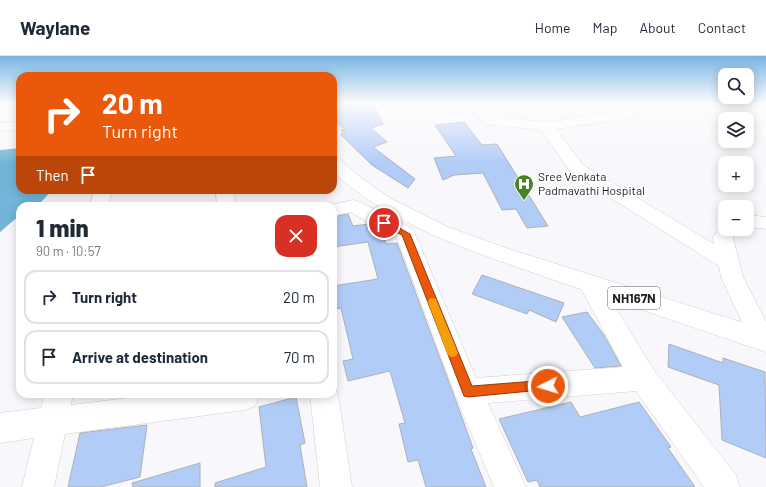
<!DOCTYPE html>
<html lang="en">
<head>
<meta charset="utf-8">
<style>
	body { margin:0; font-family:Barlow,sans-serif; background:#f6f6f7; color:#1f2937; height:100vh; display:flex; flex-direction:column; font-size:15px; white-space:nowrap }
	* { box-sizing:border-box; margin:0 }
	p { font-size:13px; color:#747a83 }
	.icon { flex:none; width:22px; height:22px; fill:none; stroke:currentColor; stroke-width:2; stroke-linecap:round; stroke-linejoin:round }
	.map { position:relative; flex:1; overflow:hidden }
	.drawer { position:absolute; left:16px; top:146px; width:321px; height:196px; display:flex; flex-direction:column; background:#fff; border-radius:12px; box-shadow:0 2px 10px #0003 }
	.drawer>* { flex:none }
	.hud { position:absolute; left:16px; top:16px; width:321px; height:122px; border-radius:12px; box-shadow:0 2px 10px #0003; background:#ea580c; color:#fff; overflow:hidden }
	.buttons { position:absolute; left:718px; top:12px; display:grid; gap:8px }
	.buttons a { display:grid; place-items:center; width:36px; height:36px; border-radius:8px; background:#fff; box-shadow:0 2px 10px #0003; font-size:20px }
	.pin { position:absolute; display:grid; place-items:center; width:34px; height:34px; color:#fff; margin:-17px; border:2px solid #fff; border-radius:50%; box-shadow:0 1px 4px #0007 }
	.me { position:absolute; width:44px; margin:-22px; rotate:265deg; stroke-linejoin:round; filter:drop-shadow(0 0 3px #0008) }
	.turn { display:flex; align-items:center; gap:14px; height:84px; padding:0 20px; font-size:18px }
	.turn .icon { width:52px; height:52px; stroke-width:2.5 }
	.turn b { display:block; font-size:28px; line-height:34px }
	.then { display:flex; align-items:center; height:38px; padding:0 20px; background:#0003; gap:8px; font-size:15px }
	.round { display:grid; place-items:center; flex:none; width:42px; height:42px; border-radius:12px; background:#f6f6f7 }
	.summary { display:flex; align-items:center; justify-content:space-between; height:68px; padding:0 20px }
	h1 { font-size:24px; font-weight:800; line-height:30px }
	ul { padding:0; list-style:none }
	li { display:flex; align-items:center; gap:12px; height:54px; margin:0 8px 6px; padding:0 12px; border:2px solid #e0e1e3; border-radius:12px }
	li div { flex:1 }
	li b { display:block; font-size:15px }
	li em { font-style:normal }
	header { display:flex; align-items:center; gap:24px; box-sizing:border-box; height:56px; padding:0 20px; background:#fff; border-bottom:1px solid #e0e1e3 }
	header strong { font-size:19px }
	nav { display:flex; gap:22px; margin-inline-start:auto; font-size:14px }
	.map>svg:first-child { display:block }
	.water { fill:#71b6d8 }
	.building { fill:#b2ccf8; stroke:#aeb0b4 }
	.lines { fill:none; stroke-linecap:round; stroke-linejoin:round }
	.minor-casing { stroke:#cfced2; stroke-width:1 }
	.highway-casing { stroke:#cfced2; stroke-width:1 }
	.minor { fill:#fff; fill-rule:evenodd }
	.highway { fill:#fff; fill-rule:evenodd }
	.route { fill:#ea580c; stroke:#983908 }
	.slow { fill:#f59e0b }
	.labels { text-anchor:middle; stroke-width:3.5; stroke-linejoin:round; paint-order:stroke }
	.far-poi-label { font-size:12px; fill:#201f21; stroke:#fff; text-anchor:start }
	.shield { fill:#fff; stroke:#636264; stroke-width:1 }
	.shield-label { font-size:13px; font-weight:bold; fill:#201f21 }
</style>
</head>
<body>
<header>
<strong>Waylane</strong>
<nav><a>Home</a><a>Map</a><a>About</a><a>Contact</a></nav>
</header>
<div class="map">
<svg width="766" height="431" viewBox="0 0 766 431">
	<rect width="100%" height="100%" fill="#f8f7fb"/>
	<path class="water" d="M 20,92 L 20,134 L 50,134 L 50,136 C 39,150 37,150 20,150 L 20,159 L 0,176 L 0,94 Z"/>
	<path class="building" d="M 333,47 L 373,47 L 383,68 L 371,72 L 387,86 L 373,91 L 415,123 L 408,132 L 372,109 L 341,79 L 343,76 L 341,74 L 345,73 L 333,64 Z
		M 464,66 L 482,89 L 497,88 L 548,170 L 527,172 L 516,153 L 502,154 L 483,117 L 454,119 L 443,124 L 434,102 L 456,100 L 435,69 Z
		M 348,158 L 353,170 L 369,168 L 383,176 L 386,188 L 397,187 L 460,356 L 473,392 L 471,393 L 486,431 L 426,431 L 418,404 L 408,406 L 399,368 L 405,367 L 390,315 L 348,325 L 343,305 L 353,303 L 341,252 L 333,253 L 333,230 L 378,223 L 368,186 L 333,191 L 333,161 Z
		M 482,219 L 564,247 L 556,266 L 529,254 L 527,258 L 472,238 Z
		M 587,256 L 604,279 L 621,310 L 595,312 L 562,261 Z
		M 669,288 L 723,307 L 723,302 L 765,316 L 766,402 L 722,384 L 719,329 L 668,311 Z
		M 296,341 L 305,387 L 300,389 L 307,431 L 215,431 L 215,427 L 266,411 L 259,351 Z
		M 571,346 L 580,361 L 639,346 L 671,391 L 668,392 L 695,431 L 540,431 L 537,424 L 528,426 L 499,363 Z
		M 147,369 L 140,421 L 101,431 L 68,431 L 80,377 Z
		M 200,407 L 200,431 L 133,431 L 132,427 Z"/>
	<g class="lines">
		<g class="minor-casing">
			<path id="minor" d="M 464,47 L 479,47 L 494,61 L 546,66 L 615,56 L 632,47 L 649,47 L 647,50 L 624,63 L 556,73 L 583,109 L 714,188 L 713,181 L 723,168 L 725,168 L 725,173 L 740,173 L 733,182 L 743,221 L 766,266 L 766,292 L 762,294 L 753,290 L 721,221 L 719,210 L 571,117 L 541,74 L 485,68 Z
				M 20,66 L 20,74 L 0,75 L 0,67 Z
				M 94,134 L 112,134 L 108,150 L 90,150 Z
				M 216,134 L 234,134 L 235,150 L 217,150 Z
				M 353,144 L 360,146 L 413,173 L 476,322 L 623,311 L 578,227 L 581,221 L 589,219 L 597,221 L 653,313 L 736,419 L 740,431 L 704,431 L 636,335 L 488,347 L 526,431 L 494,431 L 454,336 L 397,182 L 350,156 L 333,160 L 333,150 L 326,150 Z
				M 747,159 L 766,161 L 766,173 L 747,171 Z
				M 333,328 L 338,338 L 352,431 L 320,431 L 310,338 L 333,338 Z
				M 45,338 L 73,338 L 71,349 L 161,338 L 258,338 L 259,341 L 255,350 L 245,354 L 65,378 L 54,431 L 22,431 L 34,382 L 0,387 L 0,357 L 41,352 Z"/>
		</g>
		<g class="highway-casing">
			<path id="highway" d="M 333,102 L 339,103 L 364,124 L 390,142 L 448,171 L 509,193 L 766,274 L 766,296 C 695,272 625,248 554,224 C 474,196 397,173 333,116 Z"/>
		</g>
		<use href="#minor" class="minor"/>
		<use href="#highway" class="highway"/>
	</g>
	<linearGradient id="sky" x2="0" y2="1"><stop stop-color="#78b5e2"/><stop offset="0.44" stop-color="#fcfbfd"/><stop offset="1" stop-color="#fcfbfd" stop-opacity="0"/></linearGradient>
	<rect width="766" height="107" fill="url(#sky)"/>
	<path class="route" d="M 382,165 L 387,165 L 410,178 L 472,330 L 548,324 L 552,326 L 553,330 L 552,333 L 468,341 L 464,340 L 402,179 L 382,169 Z"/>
	<path class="slow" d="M 432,242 L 436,243 L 437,246 L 458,297 L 456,300 L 452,301 L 449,300 L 447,297 L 428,246 L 429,243 Z"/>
	<defs>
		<g id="hospital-pin" transform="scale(1)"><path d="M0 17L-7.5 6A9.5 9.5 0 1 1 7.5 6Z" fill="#448526" stroke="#fff"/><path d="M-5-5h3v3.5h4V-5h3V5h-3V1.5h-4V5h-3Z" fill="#fff"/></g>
	</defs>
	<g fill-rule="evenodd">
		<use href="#hospital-pin" x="524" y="128"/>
	</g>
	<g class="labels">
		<g class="far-poi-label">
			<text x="538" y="125">Sree Venkata<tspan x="538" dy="14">Padmavathi Hospital</tspan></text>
		</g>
		<rect class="shield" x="608" y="231" width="52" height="22" rx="3"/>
		<g class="shield-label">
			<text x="634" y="247">NH167N</text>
		</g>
	</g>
</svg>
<div class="buttons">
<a><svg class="icon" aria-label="search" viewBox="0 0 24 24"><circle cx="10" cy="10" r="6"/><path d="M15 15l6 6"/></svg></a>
<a><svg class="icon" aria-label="layers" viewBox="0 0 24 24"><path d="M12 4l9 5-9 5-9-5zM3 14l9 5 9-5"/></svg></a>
<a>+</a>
<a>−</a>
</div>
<div class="pin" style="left:384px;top:167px;background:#d93025"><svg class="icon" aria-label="arrive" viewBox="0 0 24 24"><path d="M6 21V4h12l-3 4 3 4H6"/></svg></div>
<svg class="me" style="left:548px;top:330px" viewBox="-20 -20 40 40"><circle r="17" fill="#ea580c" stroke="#fff" stroke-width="3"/><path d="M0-11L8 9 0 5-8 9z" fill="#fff"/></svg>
<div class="hud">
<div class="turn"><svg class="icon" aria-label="right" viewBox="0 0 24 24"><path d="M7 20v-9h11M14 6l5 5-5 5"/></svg><div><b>20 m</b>Turn right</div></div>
<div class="then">Then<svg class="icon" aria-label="arrive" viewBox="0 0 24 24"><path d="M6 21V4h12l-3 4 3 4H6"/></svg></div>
</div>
<section class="drawer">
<div class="summary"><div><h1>1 min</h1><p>90 m · 10:57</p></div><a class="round" style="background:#d93025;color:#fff"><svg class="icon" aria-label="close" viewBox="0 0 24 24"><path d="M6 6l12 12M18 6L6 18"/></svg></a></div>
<ul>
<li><svg class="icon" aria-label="right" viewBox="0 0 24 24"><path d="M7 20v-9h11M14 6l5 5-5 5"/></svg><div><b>Turn right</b></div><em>20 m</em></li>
<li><svg class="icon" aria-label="arrive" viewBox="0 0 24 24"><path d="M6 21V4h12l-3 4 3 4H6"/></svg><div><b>Arrive at destination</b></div><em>70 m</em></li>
</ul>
</section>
</div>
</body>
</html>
